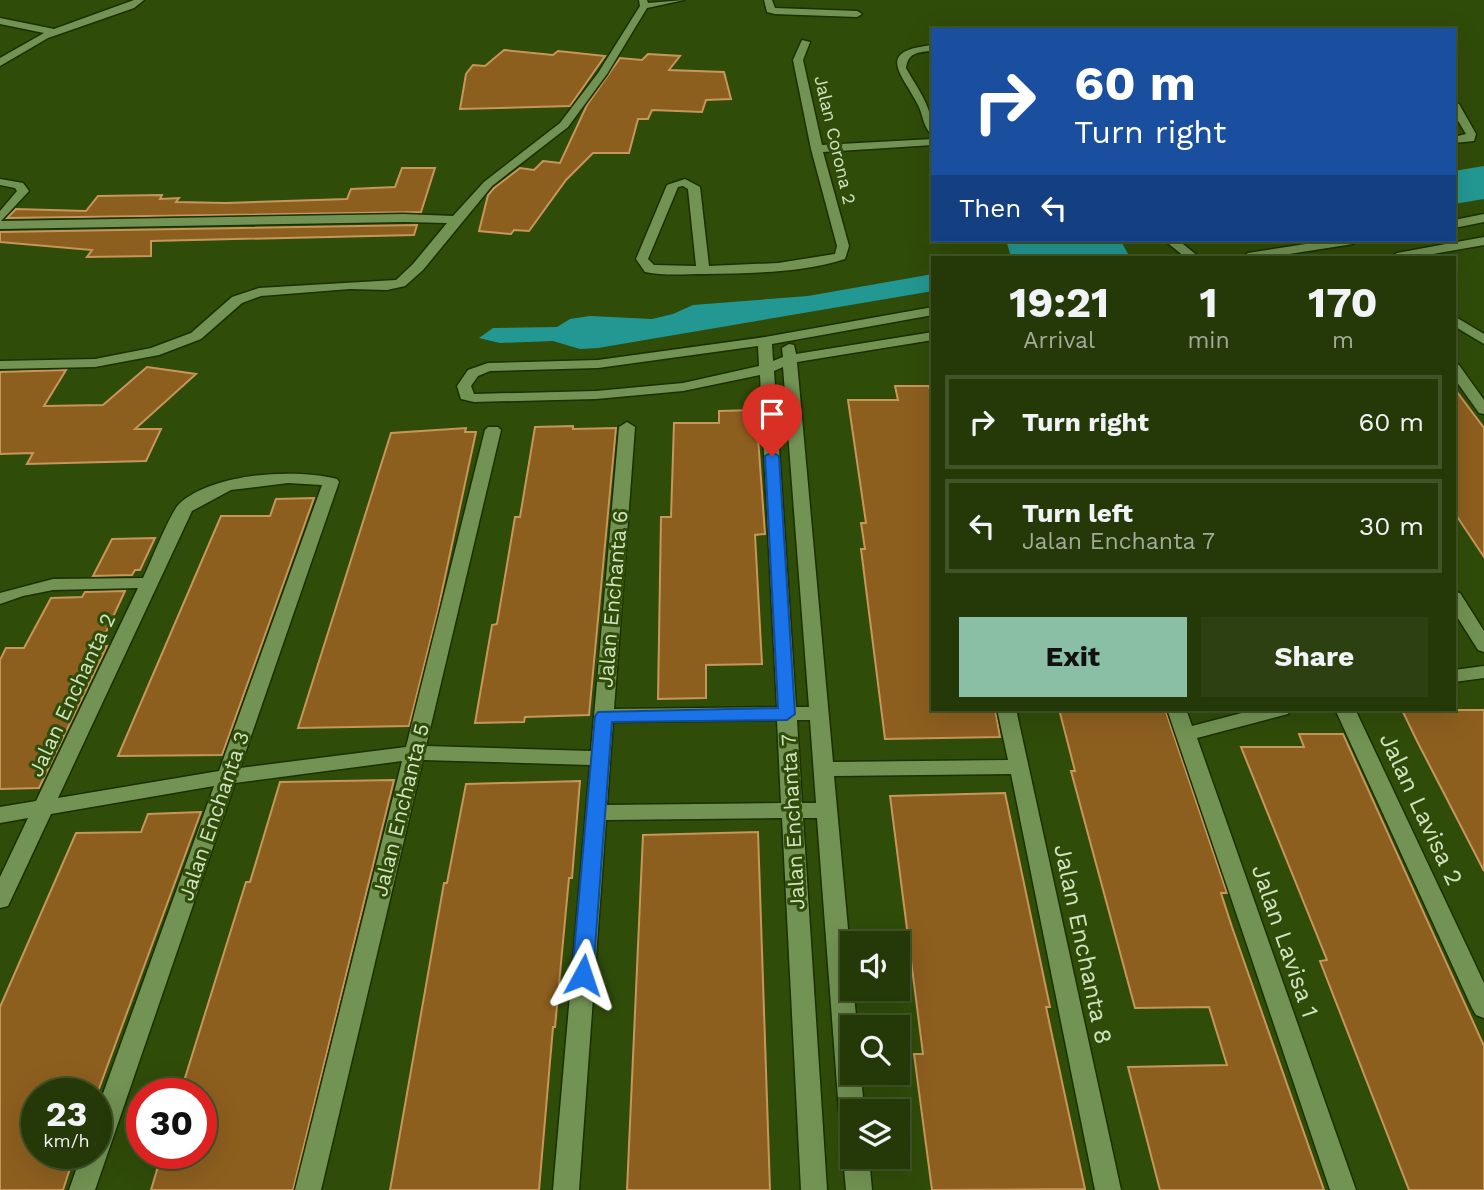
<!DOCTYPE html>
<html lang="en">
<head>
<meta charset="utf-8">
<style>
	body { margin:0; font-family:"Work Sans",sans-serif; background:#2c4011; color:#f1f3f6; height:100vh; display:flex; flex-direction:column; font-size:26px; white-space:nowrap }
	* { box-sizing:border-box; margin:0 }
	p { font-size:23px; color:#a3ac9b }
	.icon { flex:none; width:38px; height:38px; fill:none; stroke:currentColor; stroke-width:2; stroke-linecap:round; stroke-linejoin:round }
	.map { position:relative; flex:1; overflow:hidden }
	.panel { position:absolute; left:931px; top:256px; width:525px; height:455px; display:flex; flex-direction:column; background:#243907; border-radius:0px; box-shadow:0 7px 28px #0002,0 0 0 2px #415328 }
	.panel>* { flex:none }
	.hud { position:absolute; left:931px; top:28px; width:525px; height:214px; border-radius:0px; box-shadow:0 7px 28px #0002,0 0 0 2px #415328; background:#1a4fa0; color:#fff; overflow:hidden }
	.buttons { position:absolute; left:840px; top:931px; display:grid; gap:14px }
	.buttons a { display:grid; place-items:center; width:70px; height:70px; border-radius:0px; background:#243907; box-shadow:0 7px 28px #0002,0 0 0 2px #415328; font-size:35px }
	.speed { position:absolute; left:21px; top:1078px; display:flex; gap:14px; font-size:35px; font-weight:700; text-align:center }
	.speed>* { display:grid; place-content:center; width:91px; height:91px; border-radius:50%; background:#243907; box-shadow:0 7px 28px #0002,0 0 0 2px #415328; line-height:1 }
	.speed small { font-size:18px; font-weight:400 }
	.speed .limit { border:10px solid #d22; background:#fff; color:#111 }
	.pin { position:absolute; display:grid; place-items:center; width:60px; height:60px; color:#fff; margin:-72px -30px; border-radius:50% 50% 50% 0; rotate:-45deg; box-shadow:0 0 7px #0007 }
	.pin .icon { rotate:45deg }
	.me { position:absolute; width:77px; margin:-38px; rotate:5deg; stroke-linejoin:round; filter:drop-shadow(0 0 5px #0008) }
	.turn { display:flex; align-items:center; gap:24px; height:147px; padding:0 28px; font-size:32px }
	.turn .icon { width:91px; height:91px; stroke-width:2.5 }
	.turn b { display:block; font-size:49px; line-height:60px }
	.then { display:flex; align-items:center; height:66px; padding:0 28px; background:#0003; gap:14px; font-size:26px }
	.eta { display:flex; justify-content:space-evenly; align-items:center; height:119px; text-align:center }
	.eta b { font-size:42px; font-weight:700; line-height:49px }
	.action { display:flex; gap:14px; margin-top:auto; padding:14px 28px }
	.action a { flex:1; height:80px; border-radius:0px; background:#8abfa5; color:#111; font-size:28px; font-weight:700; line-height:80px; text-align:center }
	.action a+a { background:#2c4011; color:#f1f3f6 }
	ul { padding:0; list-style:none }
	li { display:flex; align-items:center; gap:21px; height:94px; margin:0 14px 10px; padding:0 14px; border:4px solid #415328; border-radius:0px }
	li div { flex:1 }
	li b { display:block; font-size:26px }
	li em { font-style:normal }
	.map>svg:first-child { display:block }
	.water { fill:#239893 }
	.building { fill:#8d5f1f; stroke:#c7965a; stroke-width:2 }
	.lines { fill:none; stroke-linecap:round; stroke-linejoin:round }
	.street-casing { stroke:#1b3000; stroke-width:3 }
	.street { fill:#729353; fill-rule:evenodd }
	.route { fill:#1a73e8; stroke:#114b97; stroke-width:2 }
	.labels { text-anchor:middle; stroke-width:6; stroke-linejoin:round; paint-order:stroke }
	.far-street-label { font-size:18px; fill:#d1e3c2; stroke:#304c09 }
	.street-label { font-size:21px; fill:#d1e3c2; stroke:#304c09 }
	.near-street-label { font-size:24px; fill:#d1e3c2; stroke:#304c09 }
</style>
</head>
<body>
<div class="map">
<svg width="1484" height="1190" viewBox="0 0 1484 1190">
	<rect width="100%" height="100%" fill="#304c09"/>
	<path class="water" d="M 1484,166 L 1484,199 L 1454,204 L 1454,171 Z
		M 1006,240 L 1134,240 L 1135,241 L 1122,243 L 1128,254 L 1122,257 L 1011,257 Z
		M 933,274 L 933,291 L 598,348 L 580,349 L 553,341 L 500,343 L 479,338 L 493,328 L 557,327 L 570,319 L 590,316 L 652,319 L 673,314 L 693,305 L 808,296 Z"/>
	<path class="building" d="M 504,50 L 553,55 L 558,51 L 605,56 L 570,106 L 460,109 L 466,74 L 473,65 L 485,66 Z
		M 648,54 L 680,56 L 669,70 L 724,72 L 731,99 L 706,100 L 702,112 L 652,110 L 648,119 L 638,119 L 629,153 L 593,153 L 566,180 L 529,231 L 514,230 L 511,234 L 479,231 L 488,195 L 494,188 L 520,168 L 534,170 L 543,161 L 560,163 L 587,105 L 620,58 L 642,60 Z
		M 402,168 L 435,168 L 421,212 L 7,218 L 16,209 L 86,211 L 98,196 L 162,195 L 160,199 L 179,198 L 176,202 L 226,203 L 347,199 L 351,189 L 395,187 Z
		M 417,225 L 414,235 L 151,241 L 151,256 L 87,257 L 92,250 L 0,242 L 0,232 Z
		M 147,367 L 196,374 L 135,429 L 161,429 L 146,461 L 27,464 L 33,453 L 0,454 L 0,372 L 66,370 L 44,406 L 103,405 Z
		M 895,386 L 929,386 L 933,401 L 933,709 L 995,709 L 1000,737 L 885,739 L 861,549 L 865,549 L 861,523 L 866,523 L 848,400 L 898,400 Z
		M 1454,388 L 1484,428 L 1484,557 L 1454,512 Z
		M 756,410 L 765,534 L 755,535 L 762,664 L 706,665 L 706,698 L 658,699 L 661,517 L 671,517 L 674,423 L 719,423 L 719,411 Z
		M 573,426 L 573,429 L 616,428 L 589,715 L 525,717 L 524,722 L 475,723 L 492,625 L 497,624 L 515,517 L 520,517 L 535,427 Z
		M 466,428 L 465,432 L 476,432 L 438,610 L 409,726 L 298,728 L 391,433 Z
		M 314,498 L 222,755 L 118,756 L 221,516 L 270,516 L 276,499 Z
		M 155,538 L 140,570 L 135,570 L 132,575 L 93,576 L 112,539 Z
		M 125,591 L 99,647 L 107,646 L 39,788 L 0,789 L 0,660 L 6,648 L 24,648 L 51,598 L 82,597 L 85,592 Z
		M 1059,709 L 1165,709 L 1227,893 L 1221,893 L 1232,927 L 1324,1190 L 1160,1190 L 1128,1067 L 1227,1065 L 1209,1007 L 1135,1008 L 1071,771 L 1075,771 Z
		M 1402,710 L 1484,710 L 1484,871 L 1417,741 Z
		M 1299,734 L 1343,734 L 1484,1046 L 1484,1190 L 1409,1190 L 1320,961 L 1327,960 L 1241,747 L 1304,747 Z
		M 394,780 L 293,1190 L 151,1190 L 162,1153 L 201,1153 L 201,1094 L 180,1094 L 246,882 L 250,882 L 280,782 Z
		M 580,781 L 572,878 L 569,878 L 555,1027 L 553,1027 L 539,1190 L 390,1190 L 444,883 L 447,883 L 466,784 Z
		M 1005,793 L 1050,1007 L 1046,1007 L 1085,1189 L 932,1190 L 914,1054 L 923,1054 L 890,796 Z
		M 201,812 L 97,1094 L 37,1094 L 37,1153 L 75,1153 L 63,1190 L 0,1190 L 0,1007 L 76,833 L 141,832 L 148,814 Z
		M 758,832 L 770,1190 L 627,1190 L 643,835 Z"/>
	<g class="lines">
		<g class="street-casing">
			<path id="street" d="M 134,0 L 144,0 L 134,8 L 48,38 L 0,66 L 0,58 L 44,33 L 0,24 L 0,18 L 54,29 Z
				M 639,0 L 647,0 L 648,3 L 684,0 L 647,8 L 607,74 L 568,127 L 492,186 L 423,270 L 405,286 L 387,290 L 350,289 L 261,296 L 242,303 L 201,339 L 159,355 L 95,367 L 0,369 L 0,361 L 95,359 L 151,348 L 191,333 L 232,297 L 259,288 L 396,280 L 413,264 L 447,223 L 404,222 L 0,229 L 0,211 L 17,191 L 15,188 L 0,185 L 0,179 L 23,183 L 29,191 L 1,221 L 404,214 L 453,216 L 484,182 L 560,123 L 598,73 L 640,6 Z
				M 764,0 L 772,0 L 775,8 L 857,11 L 862,14 L 857,17 L 775,14 L 767,12 Z
				M 802,40 L 810,42 L 803,60 L 822,145 L 933,139 L 933,145 L 823,152 L 849,246 L 845,259 C 801,273 752,273 705,274 C 686,274 664,276 645,272 L 636,259 L 667,185 L 685,179 L 700,187 L 709,266 L 778,263 L 835,254 L 837,246 L 811,149 L 793,60 ZM 683,186 L 688,189 L 696,266 L 654,265 L 648,259 L 678,187 Z
				M 933,45 L 933,51 C 919,52 908,52 906,68 C 919,91 933,108 933,135 C 924,130 923,116 919,107 C 903,74 873,51 933,45 Z
				M 1454,101 L 1459,104 L 1476,134 L 1474,141 L 1454,143 L 1454,137 L 1466,134 L 1454,114 Z
				M 1484,214 L 1484,222 L 1454,228 L 1454,220 Z
				M 1484,237 L 1484,245 L 1416,257 L 1391,257 L 1397,253 Z
				M 1164,240 L 1178,240 L 1199,257 L 1185,257 Z
				M 1332,240 L 1359,240 L 1353,244 L 1270,257 L 1242,257 L 1248,253 Z
				M 933,307 L 933,315 L 772,344 L 773,361 L 783,357 L 782,348 L 789,344 L 794,345 L 796,354 L 933,332 L 933,340 L 797,362 L 833,762 L 1008,760 L 997,709 L 1016,709 L 1121,1190 L 1095,1190 L 1011,774 L 834,776 L 857,1027 L 852,1027 L 852,1073 L 861,1073 L 864,1111 L 852,1111 L 852,1123 L 843,1120 L 839,1112 L 817,818 L 803,818 L 827,1190 L 801,1190 L 782,818 L 606,820 L 579,1190 L 553,1190 L 590,765 L 423,760 L 321,1190 L 295,1190 L 402,761 L 235,783 L 95,1190 L 69,1190 L 82,1153 L 96,1153 L 96,1113 L 214,786 L 51,814 L 8,906 L 0,908 L 0,877 L 28,818 L 0,823 L 0,807 L 36,801 L 138,588 L 53,590 L 23,596 L 0,604 L 0,593 L 53,579 L 143,578 C 151,562 169,515 179,504 C 213,473 294,468 337,479 L 339,482 L 240,768 L 406,747 L 485,430 L 488,427 L 498,427 L 501,430 L 426,746 L 591,751 L 619,427 L 627,422 L 635,427 L 614,709 L 777,707 L 760,375 L 683,391 L 596,399 L 474,402 L 461,399 L 457,386 L 468,370 L 488,363 L 598,360 L 765,337 ZM 758,346 L 759,366 L 683,383 L 596,391 L 474,394 L 471,386 L 478,376 L 490,371 L 598,368 ZM 783,367 L 809,707 L 796,707 L 774,371 ZM 288,483 L 322,485 L 219,771 L 58,798 L 192,511 L 231,490 ZM 777,720 L 781,803 L 607,805 L 613,722 ZM 797,720 L 810,720 L 816,803 L 802,803 Z
				M 1454,316 L 1484,334 L 1484,344 L 1454,326 Z
				M 1454,364 L 1459,365 L 1484,400 L 1484,414 L 1479,413 L 1454,378 Z
				M 1454,592 L 1460,593 L 1484,631 L 1484,652 L 1478,650 L 1454,612 Z
				M 1484,666 L 1484,678 L 1454,682 L 1454,670 Z
				M 1167,709 L 1186,709 L 1192,726 L 1257,709 L 1291,709 L 1288,714 L 1197,738 L 1356,1190 L 1330,1190 Z
				M 1335,709 L 1355,709 L 1484,983 L 1484,1018 L 1476,1015 L 1472,1008 Z
				M 852,1147 L 852,1157 L 869,1157 L 872,1190 L 846,1190 L 843,1157 L 847,1149 Z"/>
		</g>
		<use href="#street" class="street"/>
	</g>
	<path class="route" d="M 772,452 L 779,456 L 795,714 L 787,720 L 612,722 L 593,975 L 590,981 L 583,983 L 575,981 L 572,975 L 595,716 L 598,712 L 778,708 L 765,456 Z"/>
	<g class="labels">
		<g class="far-street-label">
			<text transform="translate(835 140) rotate(77)" y="6">Jalan Corona 2</text>
		</g>
		<g class="street-label">
			<text transform="translate(613 599) rotate(-85)" y="7">Jalan Enchanta 6</text>
			<text transform="translate(72 695) rotate(-65)" y="7">Jalan Enchanta 2</text>
			<text transform="translate(401 810) rotate(-76)" y="7">Jalan Enchanta 5</text>
			<text transform="translate(214 816) rotate(-71)" y="7">Jalan Enchanta 3</text>
			<text transform="translate(793 822) rotate(-93)" y="7">Jalan Enchanta 7</text>
		</g>
		<g class="near-street-label">
			<text transform="translate(1421 809) rotate(65)" y="8">Jalan Lavisa 2</text>
			<text transform="translate(1285 941) rotate(71)" y="8">Jalan Lavisa 1</text>
			<text transform="translate(1083 944) rotate(78)" y="8">Jalan Enchanta 8</text>
		</g>
	</g>
</svg>
<div class="buttons">
<a><svg class="icon" aria-label="sound" viewBox="0 0 24 24"><path d="M4 9h4l5-4v14l-5-4H4zM17 9q2 3 0 6"/></svg></a>
<a><svg class="icon" aria-label="search" viewBox="0 0 24 24"><circle cx="10" cy="10" r="6"/><path d="M15 15l6 6"/></svg></a>
<a><svg class="icon" aria-label="layers" viewBox="0 0 24 24"><path d="M12 4l9 5-9 5-9-5zM3 14l9 5 9-5"/></svg></a>
</div>
<div class="speed"><div>23<small>km/h</small></div><div class="limit">30</div></div>
<div class="pin" style="left:772px;top:456px;background:#d93025"><svg class="icon" aria-label="arrive" viewBox="0 0 24 24"><path d="M6 21V4h12l-3 4 3 4H6"/></svg></div>
<svg class="me" style="left:583px;top:975px" viewBox="-20 -20 40 40"><path d="M0-17L14 15 0 8-14 15z" fill="#1a73e8" stroke="#fff" stroke-width="4"/></svg>
<div class="hud">
<div class="turn"><svg class="icon" aria-label="right" viewBox="0 0 24 24"><path d="M7 20v-9h11M14 6l5 5-5 5"/></svg><div><b>60 m</b>Turn right</div></div>
<div class="then">Then<svg class="icon" aria-label="left" viewBox="0 0 24 24"><path d="M17 20v-9H6M10 6l-5 5 5 5"/></svg></div>
</div>
<section class="panel">
<div class="eta">
<div><b>19:21</b><p>Arrival</p></div>
<div><b>1</b><p>min</p></div>
<div><b>170</b><p>m</p></div>
</div>
<ul>
<li><svg class="icon" aria-label="right" viewBox="0 0 24 24"><path d="M7 20v-9h11M14 6l5 5-5 5"/></svg><div><b>Turn right</b></div><em>60 m</em></li>
<li><svg class="icon" aria-label="left" viewBox="0 0 24 24"><path d="M17 20v-9H6M10 6l-5 5 5 5"/></svg><div><b>Turn left</b><p>Jalan Enchanta 7</p></div><em>30 m</em></li>
</ul>
<div class="action"><a>Exit</a><a>Share</a></div>
</section>
</div>
</body>
</html>
